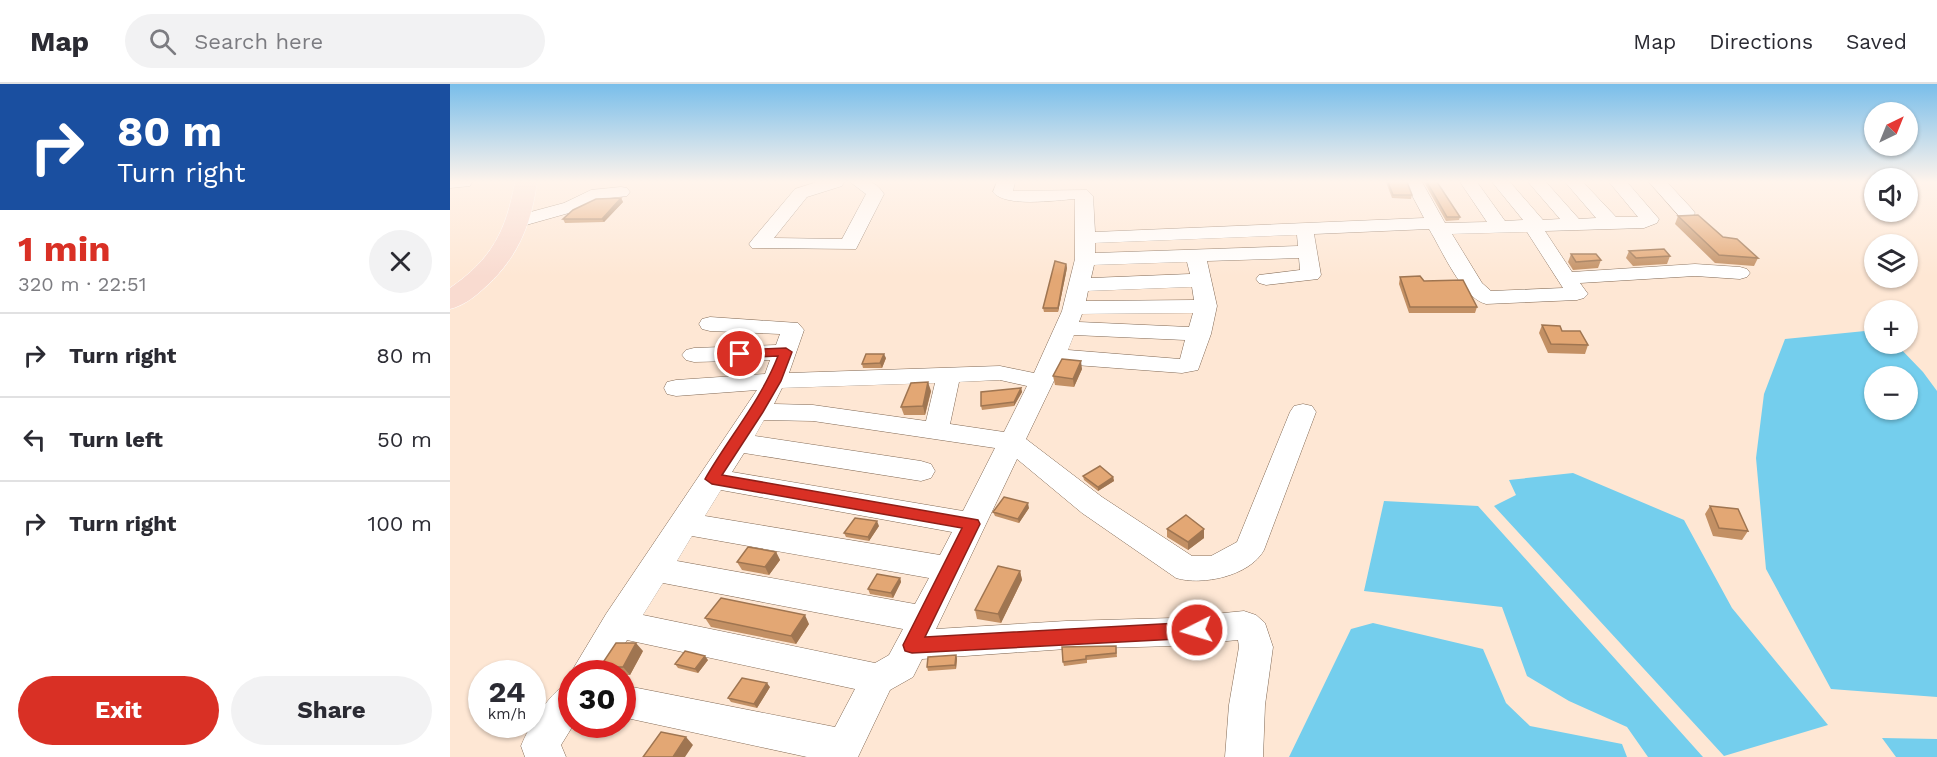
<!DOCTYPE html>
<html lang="en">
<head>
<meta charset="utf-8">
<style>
	body { margin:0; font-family:"Work Sans",sans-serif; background:#f2f2f3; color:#2b2b33; height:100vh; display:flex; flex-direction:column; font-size:22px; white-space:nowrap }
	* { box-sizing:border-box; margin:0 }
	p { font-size:20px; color:#7c7c81 }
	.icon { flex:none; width:33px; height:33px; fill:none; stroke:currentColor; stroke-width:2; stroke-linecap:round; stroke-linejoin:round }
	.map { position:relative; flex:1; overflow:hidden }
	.details { display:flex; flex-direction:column; background:#fff; width:450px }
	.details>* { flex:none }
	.hud { background:#1a4fa0; color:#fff; overflow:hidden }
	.needle { width:39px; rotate:43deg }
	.fabs { position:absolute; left:1414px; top:18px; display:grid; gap:12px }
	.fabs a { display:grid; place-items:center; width:54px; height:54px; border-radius:50%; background:#fff; box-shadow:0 2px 4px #0004; font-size:30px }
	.speed { position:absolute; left:18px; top:576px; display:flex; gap:12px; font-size:30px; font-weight:700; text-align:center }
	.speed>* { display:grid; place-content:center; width:78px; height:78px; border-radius:50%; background:#fff; box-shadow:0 2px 4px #0004; line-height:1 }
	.speed small { font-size:15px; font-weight:400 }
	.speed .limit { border:9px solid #d22; background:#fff; color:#111 }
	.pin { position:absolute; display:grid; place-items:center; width:51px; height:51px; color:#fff; margin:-26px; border:3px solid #fff; border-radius:50%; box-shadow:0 2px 6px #0007 }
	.me { position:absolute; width:66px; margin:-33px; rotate:265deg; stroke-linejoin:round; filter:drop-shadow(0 0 4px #0008) }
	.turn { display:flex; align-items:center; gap:21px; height:126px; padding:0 18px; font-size:27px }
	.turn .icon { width:78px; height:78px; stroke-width:2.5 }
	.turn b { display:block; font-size:42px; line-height:51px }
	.round { display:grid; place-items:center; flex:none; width:63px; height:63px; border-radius:32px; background:#f2f2f3 }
	.overview { display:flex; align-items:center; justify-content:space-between; height:102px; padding:0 18px }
	h1 { font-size:36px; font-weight:700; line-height:45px; color:#d93025 }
	.primary-button { display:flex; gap:12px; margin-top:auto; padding:12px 18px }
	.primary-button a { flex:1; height:69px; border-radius:36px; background:#d93025; color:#fff; font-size:24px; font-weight:700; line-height:69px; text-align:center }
	.primary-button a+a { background:#f2f2f3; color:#2b2b33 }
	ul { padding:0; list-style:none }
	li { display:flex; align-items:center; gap:18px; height:84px; padding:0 18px; border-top:2px solid #e1e1e2 }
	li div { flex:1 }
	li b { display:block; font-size:22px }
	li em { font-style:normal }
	header { display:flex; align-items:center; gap:36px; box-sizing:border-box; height:84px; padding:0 30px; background:#fff; border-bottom:2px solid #e1e1e2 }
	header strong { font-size:28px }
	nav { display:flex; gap:33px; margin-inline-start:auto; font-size:21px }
	.search { width:420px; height:54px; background:#f2f2f3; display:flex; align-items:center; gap:15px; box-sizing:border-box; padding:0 21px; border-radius:33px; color:#7c7c81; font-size:22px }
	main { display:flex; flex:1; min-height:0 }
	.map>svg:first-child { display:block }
	.water { fill:#74ceed; fill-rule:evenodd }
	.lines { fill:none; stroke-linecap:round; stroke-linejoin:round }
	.minor-casing { stroke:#826954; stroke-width:1 }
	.major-casing { stroke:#fff; stroke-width:1 }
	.minor { fill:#fff; fill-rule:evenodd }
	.major { fill:#f9dbd0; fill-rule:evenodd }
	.wall { fill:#c39064 }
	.shaded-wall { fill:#9f7551 }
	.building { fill:#e3a774; stroke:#9f7551; stroke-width:1.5 }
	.route { fill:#d93025; stroke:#8d1f18; stroke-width:1.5 }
</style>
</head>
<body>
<header>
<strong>Map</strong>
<div class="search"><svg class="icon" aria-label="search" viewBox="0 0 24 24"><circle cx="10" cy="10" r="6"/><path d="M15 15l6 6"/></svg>Search here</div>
<nav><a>Map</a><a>Directions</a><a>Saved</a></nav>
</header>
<main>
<section class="details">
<div class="hud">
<div class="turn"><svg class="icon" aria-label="right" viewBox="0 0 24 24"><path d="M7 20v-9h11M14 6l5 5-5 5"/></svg><div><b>80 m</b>Turn right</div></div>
</div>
<div class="overview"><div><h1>1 min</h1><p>320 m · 22:51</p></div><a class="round"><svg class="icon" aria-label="close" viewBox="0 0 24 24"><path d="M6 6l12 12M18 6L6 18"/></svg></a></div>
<ul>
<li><svg class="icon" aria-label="right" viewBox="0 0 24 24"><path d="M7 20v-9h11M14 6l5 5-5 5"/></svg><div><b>Turn right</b></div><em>80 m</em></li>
<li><svg class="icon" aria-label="left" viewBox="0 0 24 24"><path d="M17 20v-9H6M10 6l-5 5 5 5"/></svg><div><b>Turn left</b></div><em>50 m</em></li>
<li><svg class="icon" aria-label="right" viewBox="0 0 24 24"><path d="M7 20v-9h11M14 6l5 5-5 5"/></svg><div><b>Turn right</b></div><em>100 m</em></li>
</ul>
<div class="primary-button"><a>Exit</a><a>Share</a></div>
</section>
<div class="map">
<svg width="1487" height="673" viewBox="0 0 1487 673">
	<rect width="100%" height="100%" fill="#fee7d4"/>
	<path class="water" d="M 1425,246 L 1425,260 L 1446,260 L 1473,288 L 1487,307 L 1487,613 L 1381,605 L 1316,485 L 1306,374 L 1314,310 L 1335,255 ZM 1425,292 L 1458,292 L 1458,326 L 1425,326 Z
		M 1123,389 L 1234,436 L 1282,524 L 1378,641 L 1274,672 L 1044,422 L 1066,411 L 1059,396 Z
		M 934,417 L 1028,422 L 1253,673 L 1198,673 L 1177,643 L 1119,617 L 1077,592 L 1052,523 L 914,507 Z
		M 923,539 L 1033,565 L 1056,619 L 1080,642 L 1172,660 L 1177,673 L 839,673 L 901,545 Z
		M 1432,654 L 1487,655 L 1487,673 L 1446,673 Z"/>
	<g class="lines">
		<g class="minor-casing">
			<path id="minor" d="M 0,98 L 22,98 L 20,102 L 0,104 Z
				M 367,98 L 394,98 L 392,102 L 357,113 L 324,154 L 392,155 L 416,110 L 400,98 C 417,98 423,94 434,110 L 406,165 L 302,164 L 299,160 L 302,156 L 345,105 Z
				M 547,98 L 565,98 L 563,107 L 637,106 L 643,112 L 645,148 L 974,134 L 955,98 L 972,98 L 995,139 L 1037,138 L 1010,98 L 1027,98 L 1055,137 L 1073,136 L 1042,98 L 1060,98 L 1093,136 L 1110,135 L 1078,98 L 1096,98 L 1129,135 L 1146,134 L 1115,98 L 1133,98 L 1166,133 L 1188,133 L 1159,98 L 1177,98 L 1209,135 L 1207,139 L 1194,144 L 1095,147 L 1122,188 L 1245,180 L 1290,183 L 1297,185 L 1300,189 L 1297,193 L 1290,195 L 1245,192 L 1130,199 L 1138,210 L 1134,214 L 1127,216 L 1036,220 C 1012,214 992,166 979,145 L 864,150 L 871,191 L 868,195 L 816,201 L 809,199 L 806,195 L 809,191 L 850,186 L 849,174 L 757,177 L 767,222 L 761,250 L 748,286 L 732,289 L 612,280 L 576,355 L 652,413 L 742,472 L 761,472 L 787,458 L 840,328 L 844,322 L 853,320 L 862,322 L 866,328 L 814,466 C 800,492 752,502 726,494 L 632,429 L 567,375 L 486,545 L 616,537 L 723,534 L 794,527 L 806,531 L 815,539 L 823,563 L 815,621 L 813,673 L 775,673 L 779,621 L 789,563 L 788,556 L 723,562 L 616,565 L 472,575 L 463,593 L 440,606 L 408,673 L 357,673 L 172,633 L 172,601 L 385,643 L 405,605 L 177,556 L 156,590 L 122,590 L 122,594 L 120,590 L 156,530 L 307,306 L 226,312 L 217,310 L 214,304 L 217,298 L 226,296 L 315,290 L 320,276 L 244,278 L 236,276 L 232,271 L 236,266 L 244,264 L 326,261 L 330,250 L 260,247 L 252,245 L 249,240 L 252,235 L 260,233 L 348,239 L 354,246 L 339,289 L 550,282 L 584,289 L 612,227 L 625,175 L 625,115 C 606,116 555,124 543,108 ZM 1077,148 L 1113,204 L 1041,207 L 1032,199 L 1002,150 ZM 847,151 L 848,162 L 645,169 L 645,159 ZM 737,178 L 740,190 L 641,194 L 644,181 ZM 742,203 L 744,216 L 636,217 L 638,207 ZM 743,229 L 739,243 L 629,238 L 632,230 ZM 624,251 L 735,256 L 730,275 L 618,266 ZM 550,296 L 577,302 L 554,348 L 500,340 L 509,298 ZM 485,299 L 476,337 L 363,321 L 324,320 L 332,304 ZM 314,336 L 363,337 L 545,364 L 513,427 L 282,388 L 294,369 L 471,397 L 481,394 L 485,387 L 481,380 L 471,377 L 305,352 ZM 271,406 L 502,448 L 490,471 L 255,432 ZM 242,452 L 479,494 L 465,520 L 227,477 ZM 213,499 L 453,545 L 439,571 L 425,579 L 193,531 Z
				M 1199,98 L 1217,98 L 1242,125 L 1245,129 L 1242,133 L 1230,133 Z
				M 171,103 L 177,104 L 180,108 L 177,112 L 151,115 L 126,127 L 69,143 L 62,141 L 60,137 L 62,133 L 114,119 L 141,106 Z
				M 122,597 L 122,640 L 124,640 L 111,661 L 116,673 L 75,673 L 71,662 C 79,642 101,605 122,597 Z"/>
		</g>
		<g class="major-casing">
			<path id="major" d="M 65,98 L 87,98 C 81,143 66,177 31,207 C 22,215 12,222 0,225 L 0,204 C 42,175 56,147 65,98 Z"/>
		</g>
		<use href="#minor" class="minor"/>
		<use href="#major" class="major"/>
	</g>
	<path class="wall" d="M 936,98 L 957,98 L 962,111 L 961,115 L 942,114 Z
		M 974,98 L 987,98 L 1010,133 L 1009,136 L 996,137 Z
		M 171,114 L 173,118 L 154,138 L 115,139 L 113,135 Z
		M 1228,132 L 1273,153 L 1308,174 L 1304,182 L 1265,179 L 1225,140 Z
		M 1179,167 L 1220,172 L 1217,180 L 1183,182 L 1176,174 Z
		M 1121,170 L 1151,176 L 1148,184 L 1123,186 L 1118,178 Z
		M 616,180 L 617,184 L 608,228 L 594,228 L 593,224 Z
		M 950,193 L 974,197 L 1027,223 L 1025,229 L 959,229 L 949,200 Z
		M 1092,241 L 1112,247 L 1138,261 L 1135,270 L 1098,269 L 1089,249 Z
		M 436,274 L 432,284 L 413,284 L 412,280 Z
		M 632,285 L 624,303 L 605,301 L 603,292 Z
		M 571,304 L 572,308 L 564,322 L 532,326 L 531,322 Z
		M 481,307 L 475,331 L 454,331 L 451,323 Z
		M 633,392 L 663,393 L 664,397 L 648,407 L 634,396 Z
		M 1260,422 L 1298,447 L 1292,456 L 1263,452 L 1255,430 Z
		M 579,424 L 569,439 L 545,432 L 543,428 Z
		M 429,442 L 419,457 L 396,453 L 394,449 Z
		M 717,445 L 754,445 L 754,454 L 738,466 L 717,453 Z
		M 326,468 L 330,476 L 319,491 L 292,486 L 287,478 Z
		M 570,487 L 572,496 L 551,539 L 527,535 L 525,526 Z
		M 450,494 L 451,498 L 443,514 L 420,510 L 418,505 Z
		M 255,534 L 359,540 L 346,560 L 261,543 Z
		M 666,562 L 667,573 L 637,576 L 637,579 L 614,582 L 613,578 Z
		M 193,567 L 180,591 L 172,591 L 172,590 L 155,590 L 150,583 Z
		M 506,571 L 507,575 L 506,585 L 478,587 L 477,583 Z
		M 258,576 L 248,589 L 228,584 L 225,580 Z
		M 320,603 L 307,624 L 281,618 L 278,614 Z"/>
	<path class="shaded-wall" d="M 171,114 L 173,118 L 154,138 L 152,135 Z
		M 616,180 L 617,184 L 608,228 L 608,224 Z
		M 434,270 L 436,274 L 432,284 L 430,279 Z
		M 631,277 L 632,285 L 624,303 L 623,295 Z
		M 478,298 L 481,307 L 475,331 L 473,322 Z
		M 571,304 L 572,308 L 564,322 L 564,318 Z
		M 663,393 L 664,397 L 648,407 L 648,403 Z
		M 578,419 L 579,424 L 569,439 L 568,435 Z
		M 427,437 L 429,442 L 419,457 L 418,453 Z
		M 754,445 L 754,454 L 738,466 L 738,458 Z
		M 326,468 L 330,476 L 319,491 L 315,483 Z
		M 570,487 L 572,496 L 551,539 L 548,530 Z
		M 450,494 L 451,498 L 443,514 L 441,509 Z
		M 355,531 L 359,540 L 346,560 L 341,552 Z
		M 186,559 L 193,567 L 180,591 L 173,583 Z
		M 506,571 L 507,575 L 506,585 L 505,581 Z
		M 255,572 L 258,576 L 248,589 L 245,585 Z
		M 317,599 L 320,603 L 307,624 L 304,620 Z
		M 236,653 L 243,661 L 235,673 L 223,673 Z"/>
	<path class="building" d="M 938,98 L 957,98 L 962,111 L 943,111 Z
		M 977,98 L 987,98 L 1010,133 L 997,133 Z
		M 171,114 L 152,135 L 113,135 L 123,126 L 146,115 Z
		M 1248,131 L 1273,153 L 1287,155 L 1308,174 L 1269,171 L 1228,132 Z
		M 1214,165 L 1220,172 L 1186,174 L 1179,167 Z
		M 1121,170 L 1146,170 L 1151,176 L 1126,178 Z
		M 605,177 L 616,180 L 608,224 L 593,224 Z
		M 970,192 L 974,197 L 1013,196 L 1027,223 L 960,223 L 950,193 Z
		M 1092,241 L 1110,242 L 1112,247 L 1130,247 L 1138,261 L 1101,260 Z
		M 416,270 L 434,270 L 430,279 L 412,280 Z
		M 612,275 L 631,277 L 623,295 L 603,292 Z
		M 478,298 L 473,322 L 451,323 L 461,299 Z
		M 571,304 L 564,318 L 531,322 L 531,308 Z
		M 650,382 L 663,393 L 648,403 L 633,392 Z
		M 554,413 L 578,419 L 568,435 L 543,428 Z
		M 1260,422 L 1288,425 L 1298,447 L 1269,444 Z
		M 736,431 L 754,445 L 738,458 L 717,445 Z
		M 405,434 L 427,437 L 418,453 L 394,449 Z
		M 298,463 L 326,468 L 315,483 L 287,478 Z
		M 548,482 L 570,487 L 548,530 L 525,526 Z
		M 427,490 L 450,494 L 441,509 L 418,505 Z
		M 271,514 L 355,531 L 341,552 L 255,534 Z
		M 166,559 L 186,559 L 173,583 L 150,583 Z
		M 666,562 L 666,569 L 636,572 L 636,575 L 613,578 L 612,563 Z
		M 235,567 L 255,572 L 245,585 L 225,580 Z
		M 506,571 L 505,581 L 477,583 L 478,573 Z
		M 292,594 L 317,599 L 304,620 L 278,614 Z
		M 211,648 L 236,653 L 223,673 L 193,673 Z"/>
	<linearGradient id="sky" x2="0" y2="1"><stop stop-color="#79beea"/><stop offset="0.51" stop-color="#fff4ec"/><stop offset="1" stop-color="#fff4ec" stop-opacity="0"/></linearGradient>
	<rect width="1487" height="192" fill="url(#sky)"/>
	<path class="route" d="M 336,264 L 342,268 L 331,297 L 313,328 L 272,391 L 528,436 L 530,440 L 475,553 L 747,538 L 753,541 L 756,546 L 753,551 L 747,554 L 462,569 L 455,567 L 453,561 L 512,444 L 262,400 L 255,395 C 279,353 310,318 328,272 L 290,274 L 284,270 L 290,266 Z"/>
</svg>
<div class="fabs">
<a><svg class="needle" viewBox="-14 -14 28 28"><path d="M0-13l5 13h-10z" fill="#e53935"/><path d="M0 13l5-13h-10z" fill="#7c7c81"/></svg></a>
<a><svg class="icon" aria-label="sound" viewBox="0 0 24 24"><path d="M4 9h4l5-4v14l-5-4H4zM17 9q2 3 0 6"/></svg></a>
<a><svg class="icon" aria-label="layers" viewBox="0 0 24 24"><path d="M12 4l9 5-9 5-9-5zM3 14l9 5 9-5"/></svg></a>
<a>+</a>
<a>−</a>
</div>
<div class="speed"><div>24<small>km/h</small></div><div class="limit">30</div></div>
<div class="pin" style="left:290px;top:270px;background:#d93025"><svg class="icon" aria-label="arrive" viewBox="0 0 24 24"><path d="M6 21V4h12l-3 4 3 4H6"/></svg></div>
<svg class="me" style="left:747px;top:546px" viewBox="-20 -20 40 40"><circle r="17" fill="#d93025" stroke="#fff" stroke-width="3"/><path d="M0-11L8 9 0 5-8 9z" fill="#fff"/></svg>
</div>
</main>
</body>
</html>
